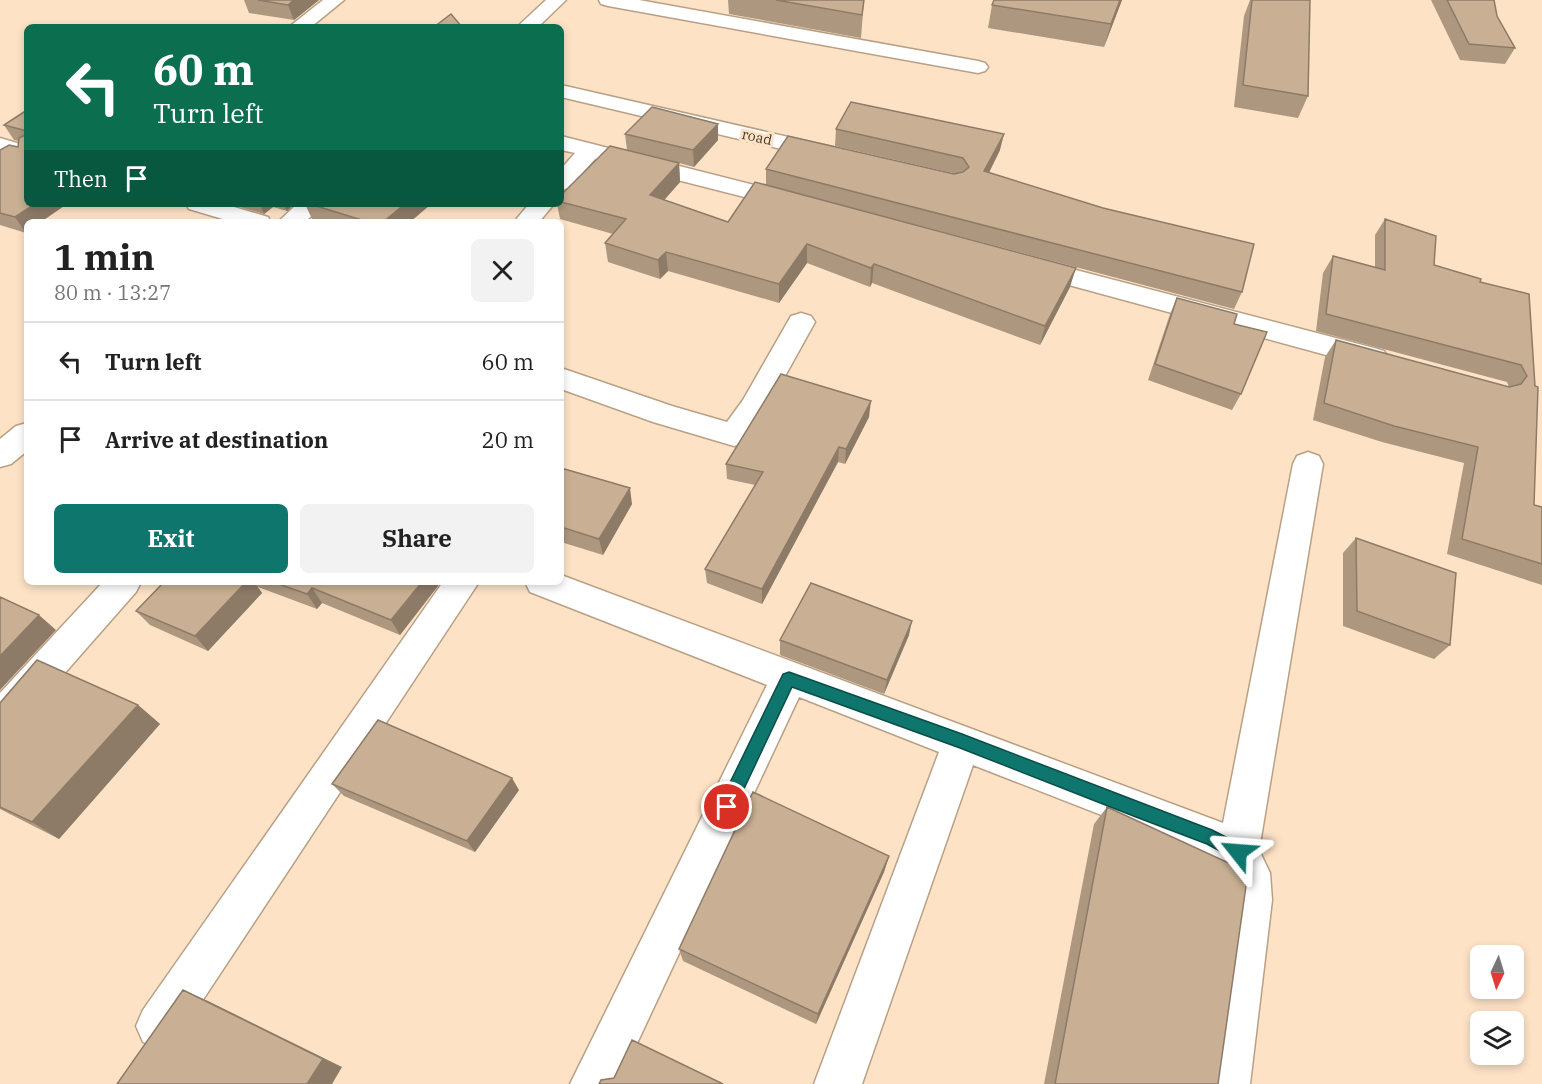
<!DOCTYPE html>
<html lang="en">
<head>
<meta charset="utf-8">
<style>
	body { margin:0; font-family:"IBM Plex Serif",serif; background:#f2f2f2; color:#222; height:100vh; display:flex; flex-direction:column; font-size:22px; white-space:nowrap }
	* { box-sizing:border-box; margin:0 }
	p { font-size:20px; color:#767676 }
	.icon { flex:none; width:33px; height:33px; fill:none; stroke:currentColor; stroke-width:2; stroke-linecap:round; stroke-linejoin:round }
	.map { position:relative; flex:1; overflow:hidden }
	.drawer { position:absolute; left:24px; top:219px; width:540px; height:366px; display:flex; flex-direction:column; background:#fff; border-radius:9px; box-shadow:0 3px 9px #0003 }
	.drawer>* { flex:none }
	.top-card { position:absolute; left:24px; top:24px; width:540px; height:183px; border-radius:9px; box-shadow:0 3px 9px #0003; background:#0b6e4f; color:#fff; overflow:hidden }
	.needle { width:39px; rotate:184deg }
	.tools { position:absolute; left:1470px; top:945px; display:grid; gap:12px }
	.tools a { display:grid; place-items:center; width:54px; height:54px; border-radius:9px; background:#fff; box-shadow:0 3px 9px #0003; font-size:30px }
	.pin { position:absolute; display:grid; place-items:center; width:51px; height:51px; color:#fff; margin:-26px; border:3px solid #fff; border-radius:50%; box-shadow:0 2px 6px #0007 }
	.me { position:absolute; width:66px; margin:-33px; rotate:298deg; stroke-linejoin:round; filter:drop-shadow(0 0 4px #0008) }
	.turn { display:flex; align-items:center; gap:21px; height:126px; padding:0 30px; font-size:27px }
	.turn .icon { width:78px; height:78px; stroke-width:2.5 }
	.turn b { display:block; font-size:42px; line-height:51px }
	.then { display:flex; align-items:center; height:57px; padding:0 30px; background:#0003; gap:12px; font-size:22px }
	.round { display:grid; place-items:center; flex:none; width:63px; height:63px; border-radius:9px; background:#f2f2f2 }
	.summary { display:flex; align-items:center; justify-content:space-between; height:102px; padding:0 30px }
	h1 { font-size:36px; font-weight:700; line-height:45px }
	.cta { display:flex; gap:12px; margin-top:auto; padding:12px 30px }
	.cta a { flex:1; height:69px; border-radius:9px; background:#0f766e; color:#fff; font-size:24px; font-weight:700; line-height:69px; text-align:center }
	.cta a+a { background:#f2f2f2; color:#222 }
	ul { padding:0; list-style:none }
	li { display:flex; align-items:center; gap:18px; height:78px; padding:0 30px; border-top:2px solid #e0e0e0 }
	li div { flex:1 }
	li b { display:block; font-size:22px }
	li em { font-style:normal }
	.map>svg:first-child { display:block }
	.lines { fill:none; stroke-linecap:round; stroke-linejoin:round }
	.street-casing { stroke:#b9a085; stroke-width:3 }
	.street { fill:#fff; fill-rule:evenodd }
	.wall { fill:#ad977f }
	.shaded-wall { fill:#8d7b68 }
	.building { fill:#c9b094; stroke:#8d7b68; stroke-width:1.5 }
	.route { fill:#0f766e; stroke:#0a4d48; stroke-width:1.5 }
	.labels { text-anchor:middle; stroke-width:6; stroke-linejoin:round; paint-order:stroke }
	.far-street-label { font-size:14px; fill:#453b2f; stroke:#fde2c6 }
</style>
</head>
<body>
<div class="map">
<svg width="1542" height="1084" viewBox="0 0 1542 1084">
	<rect width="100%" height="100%" fill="#fde2c6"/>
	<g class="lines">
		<g class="street-casing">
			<path id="street" d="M 323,0 L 344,0 L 311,27 L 289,27 Z
				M 546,0 L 566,0 L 538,27 L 517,27 Z
				M 599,0 L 639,0 L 978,61 L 985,63 L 988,67 L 985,71 L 978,73 L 608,6 L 601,4 Z
				M 561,85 L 828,146 L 836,148 L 839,153 L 836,158 L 828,160 L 561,97 Z
				M 561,136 L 801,197 L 804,202 L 801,207 L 792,209 L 595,159 L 569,188 L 561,190 L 561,169 L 575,153 L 561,150 Z
				M 0,138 L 27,146 L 27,160 L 0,152 Z
				M 186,204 L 224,204 L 268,217 L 271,222 L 233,222 L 189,209 Z
				M 297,204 L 324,204 L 305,222 L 278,222 Z
				M 529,204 L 554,204 L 539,222 L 514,222 Z
				M 1030,258 L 1374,348 L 1384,351 L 1388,358 L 1384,365 L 1374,368 L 1021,272 L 1017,266 L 1021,260 Z
				M 801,313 L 811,316 L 815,322 L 764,414 L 745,443 L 734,446 L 653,422 L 561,389 L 561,368 L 672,406 L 727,422 L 743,400 L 791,316 Z
				M 27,423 L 27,451 L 11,464 L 0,467 L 0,439 L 16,426 Z
				M 1308,452 L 1319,456 L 1323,464 L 1259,850 L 1270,873 L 1272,900 L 1250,1084 L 1202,1084 L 1230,900 C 1228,869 1225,868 1199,853 L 973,765 L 862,1084 L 814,1084 L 939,752 L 799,697 L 618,1084 L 570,1084 L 767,685 L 530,592 L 525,582 L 561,582 L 561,575 L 1223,823 L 1293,464 L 1297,456 Z
				M 103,582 L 141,582 L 136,592 L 13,732 L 0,737 L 0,693 Z
				M 443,582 L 479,582 L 175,1042 L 159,1049 L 143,1042 L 136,1026 L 143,1010 Z"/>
		</g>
		<use href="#street" class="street"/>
	</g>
	<path class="wall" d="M 244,0 L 319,0 L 294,20 L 249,13 Z
		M 728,0 L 864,0 L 861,38 L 729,14 Z
		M 1122,0 L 1104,47 L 988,28 L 992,5 Z
		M 1250,0 L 1310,0 L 1308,96 L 1298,118 L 1234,107 L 1244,16 Z
		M 1431,0 L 1494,0 L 1497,16 L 1515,48 L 1505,64 L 1460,60 Z
		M 27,110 L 27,204 L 26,233 L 0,225 L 0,150 L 18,147 L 19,141 L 14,140 L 4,125 Z
		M 718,124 L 718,140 L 694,167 L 679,163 L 680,182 L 664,200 L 728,222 L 1070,287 L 1040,345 L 872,283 L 870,287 L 807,263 L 779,303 L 668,271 L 660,279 L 608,262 L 605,243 L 613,234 L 560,219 L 557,204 L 561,204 L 561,195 L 627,150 L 625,134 Z
		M 836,129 L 1000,150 L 989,173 L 1242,292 L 1234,309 L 766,185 L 766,169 L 957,174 L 835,146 Z
		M 230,204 L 294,204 L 287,211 L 273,207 L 264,214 Z
		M 305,204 L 431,204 L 410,222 L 322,222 L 312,219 Z
		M 1385,219 L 1434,265 L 1480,282 L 1529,294 L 1534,505 L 1542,507 L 1542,585 L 1447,554 L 1464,463 L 1382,442 L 1313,420 L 1325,357 L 1336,340 L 1509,387 L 1507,382 L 1316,331 L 1323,273 L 1333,256 L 1375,267 L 1375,235 Z
		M 1177,298 L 1234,324 L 1241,394 L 1232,410 L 1148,380 L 1170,314 Z
		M 869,417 L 845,464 L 838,462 L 762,604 L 707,583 L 705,569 L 755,485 L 727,479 L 726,464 Z
		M 561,468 L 632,504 L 603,555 L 561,542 Z
		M 1356,538 L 1450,645 L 1434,659 L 1343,626 L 1343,553 Z
		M 164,582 L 441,582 L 400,635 L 322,603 L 317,609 L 258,587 L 262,593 L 208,651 L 150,625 L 136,611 Z
		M 909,635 L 884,694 L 780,655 L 780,640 Z
		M 0,703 L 138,705 L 160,724 L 59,839 L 0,809 Z
		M 332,784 L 519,790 L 475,852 L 344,796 Z
		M 1107,807 L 1218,1084 L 1044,1084 L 1094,824 Z
		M 889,856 L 884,872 L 816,1024 L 683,961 L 679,949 Z"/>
	<path class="shaded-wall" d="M 294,0 L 319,0 L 294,20 L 288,5 Z
		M 1120,0 L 1122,0 L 1104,47 L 1111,24 Z
		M 718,124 L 718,140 L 694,167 L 693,150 Z
		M 1004,134 L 1000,150 L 981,188 L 984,171 Z
		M 679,163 L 680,182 L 652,214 L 650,195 Z
		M 35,204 L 67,204 L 41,222 L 27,222 L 26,233 L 15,217 Z
		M 260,204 L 272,204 L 273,207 L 264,214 Z
		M 283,204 L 294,204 L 287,211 Z
		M 405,204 L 431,204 L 410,222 L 383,222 Z
		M 807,244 L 807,263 L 779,303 L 779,284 Z
		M 666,252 L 668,271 L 660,279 L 658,260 Z
		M 874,264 L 872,283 L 870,287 L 871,268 Z
		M 1076,268 L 1070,287 L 1040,345 L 1045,326 Z
		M 871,401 L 869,417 L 845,464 L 846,449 Z
		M 839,447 L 838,462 L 762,604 L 762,589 Z
		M 630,488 L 632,504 L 603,555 L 599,539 Z
		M 246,582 L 254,582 L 262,593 L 208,651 L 195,636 Z
		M 422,582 L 441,582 L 400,635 L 391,620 Z
		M 312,588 L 322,603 L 317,609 L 307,594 Z
		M 39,615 L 56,630 L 0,690 L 0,656 Z
		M 912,621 L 909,635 L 884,694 L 887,680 Z
		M 138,705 L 160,724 L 59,839 L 32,822 Z
		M 512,778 L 519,790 L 475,852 L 467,841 Z
		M 889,856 L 884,872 L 816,1024 L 818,1014 Z
		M 183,990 L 208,1001 L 342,1067 L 332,1084 L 307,1084 Z"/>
	<path class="building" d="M 258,0 L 294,0 L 288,5 Z
		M 776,0 L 864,0 L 862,15 Z
		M 994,0 L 1120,0 L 1111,24 L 992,5 Z
		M 1252,0 L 1310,0 L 1308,96 L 1243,85 Z
		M 1447,0 L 1494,0 L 1497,16 L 1515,48 L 1469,44 Z
		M 451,14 L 462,27 L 434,27 Z
		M 851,102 L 1004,134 L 984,171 L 1103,208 L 1254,244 L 1242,292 L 766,169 L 788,136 L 954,174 L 963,172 L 969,167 L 963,158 L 836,129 Z
		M 652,107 L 718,124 L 693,150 L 625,134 Z
		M 27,110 L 27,131 L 4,125 Z
		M 27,134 L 27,204 L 35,204 L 15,217 L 0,213 L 0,150 L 9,145 L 18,147 L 19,138 Z
		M 610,146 L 679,163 L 650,195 L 728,222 L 755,182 L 1076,268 L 1045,326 L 874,264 L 871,268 L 807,244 L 779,284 L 666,252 L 658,260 L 605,243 L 626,219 L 561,202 L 561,195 Z
		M 310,204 L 405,204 L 383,222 L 368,222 Z
		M 1385,219 L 1436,236 L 1434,265 L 1481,279 L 1480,282 L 1529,294 L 1535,386 L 1538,387 L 1534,505 L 1542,507 L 1542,564 L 1462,539 L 1478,447 L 1394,426 L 1324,403 L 1336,340 L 1509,387 L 1521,384 L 1527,376 L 1521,365 L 1326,314 L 1333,256 L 1385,270 Z
		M 1177,298 L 1237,314 L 1234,324 L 1267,332 L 1241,394 L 1155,364 Z
		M 781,374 L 871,401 L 846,449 L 839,447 L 762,589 L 705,569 L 763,472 L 726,464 Z
		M 561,468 L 630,488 L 599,539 L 561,527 Z
		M 1356,538 L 1456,573 L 1450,645 L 1357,611 Z
		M 164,582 L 246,582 L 195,636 L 136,611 Z
		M 273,582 L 422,582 L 391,620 L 312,588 L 307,594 Z
		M 811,583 L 912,621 L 887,680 L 780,640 Z
		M 0,597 L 39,615 L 0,656 Z
		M 37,660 L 138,705 L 32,822 L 0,807 L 0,703 Z
		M 378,720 L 512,778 L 467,841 L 332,784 Z
		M 753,792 L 889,856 L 818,1014 L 679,949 Z
		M 1107,807 L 1244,870 L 1246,886 L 1218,1084 L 1055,1084 Z
		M 183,990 L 323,1059 L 307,1084 L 117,1084 Z
		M 632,1040 L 723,1084 L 599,1084 L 601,1080 L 614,1078 Z"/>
	<path class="route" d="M 789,672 L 962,734 L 1212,830 L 1244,846 L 1247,852 L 1244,858 L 1238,861 L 1207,844 L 1136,817 L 960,748 L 792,687 L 733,812 L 727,815 L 721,812 L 719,807 L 721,801 L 783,674 Z"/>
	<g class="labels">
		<g class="far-street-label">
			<text transform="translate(757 137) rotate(13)" y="5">road</text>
		</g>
	</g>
</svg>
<div class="tools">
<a><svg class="needle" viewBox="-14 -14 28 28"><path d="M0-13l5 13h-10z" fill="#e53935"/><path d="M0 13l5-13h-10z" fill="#767676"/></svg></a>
<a><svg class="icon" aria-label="layers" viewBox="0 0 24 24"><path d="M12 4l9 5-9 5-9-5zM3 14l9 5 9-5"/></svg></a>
</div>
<div class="pin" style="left:727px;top:807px;background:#d93025"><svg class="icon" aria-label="arrive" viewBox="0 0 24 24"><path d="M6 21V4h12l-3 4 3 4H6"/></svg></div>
<svg class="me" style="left:1238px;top:852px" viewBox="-20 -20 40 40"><path d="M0-17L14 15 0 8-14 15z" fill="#0f766e" stroke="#fff" stroke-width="4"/></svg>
<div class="top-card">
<div class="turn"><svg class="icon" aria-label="left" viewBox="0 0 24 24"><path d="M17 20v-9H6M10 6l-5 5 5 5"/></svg><div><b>60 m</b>Turn left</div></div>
<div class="then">Then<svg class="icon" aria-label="arrive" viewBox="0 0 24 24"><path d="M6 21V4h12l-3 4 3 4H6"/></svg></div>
</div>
<section class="drawer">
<div class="summary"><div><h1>1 min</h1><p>80 m · 13:27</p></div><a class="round"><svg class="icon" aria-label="close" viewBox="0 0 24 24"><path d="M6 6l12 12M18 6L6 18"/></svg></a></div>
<ul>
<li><svg class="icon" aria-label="left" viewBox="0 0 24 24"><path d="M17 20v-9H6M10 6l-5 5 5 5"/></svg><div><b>Turn left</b></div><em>60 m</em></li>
<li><svg class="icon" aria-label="arrive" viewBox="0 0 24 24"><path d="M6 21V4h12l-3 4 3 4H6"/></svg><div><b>Arrive at destination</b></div><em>20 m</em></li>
</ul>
<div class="cta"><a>Exit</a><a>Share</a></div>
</section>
</div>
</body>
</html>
